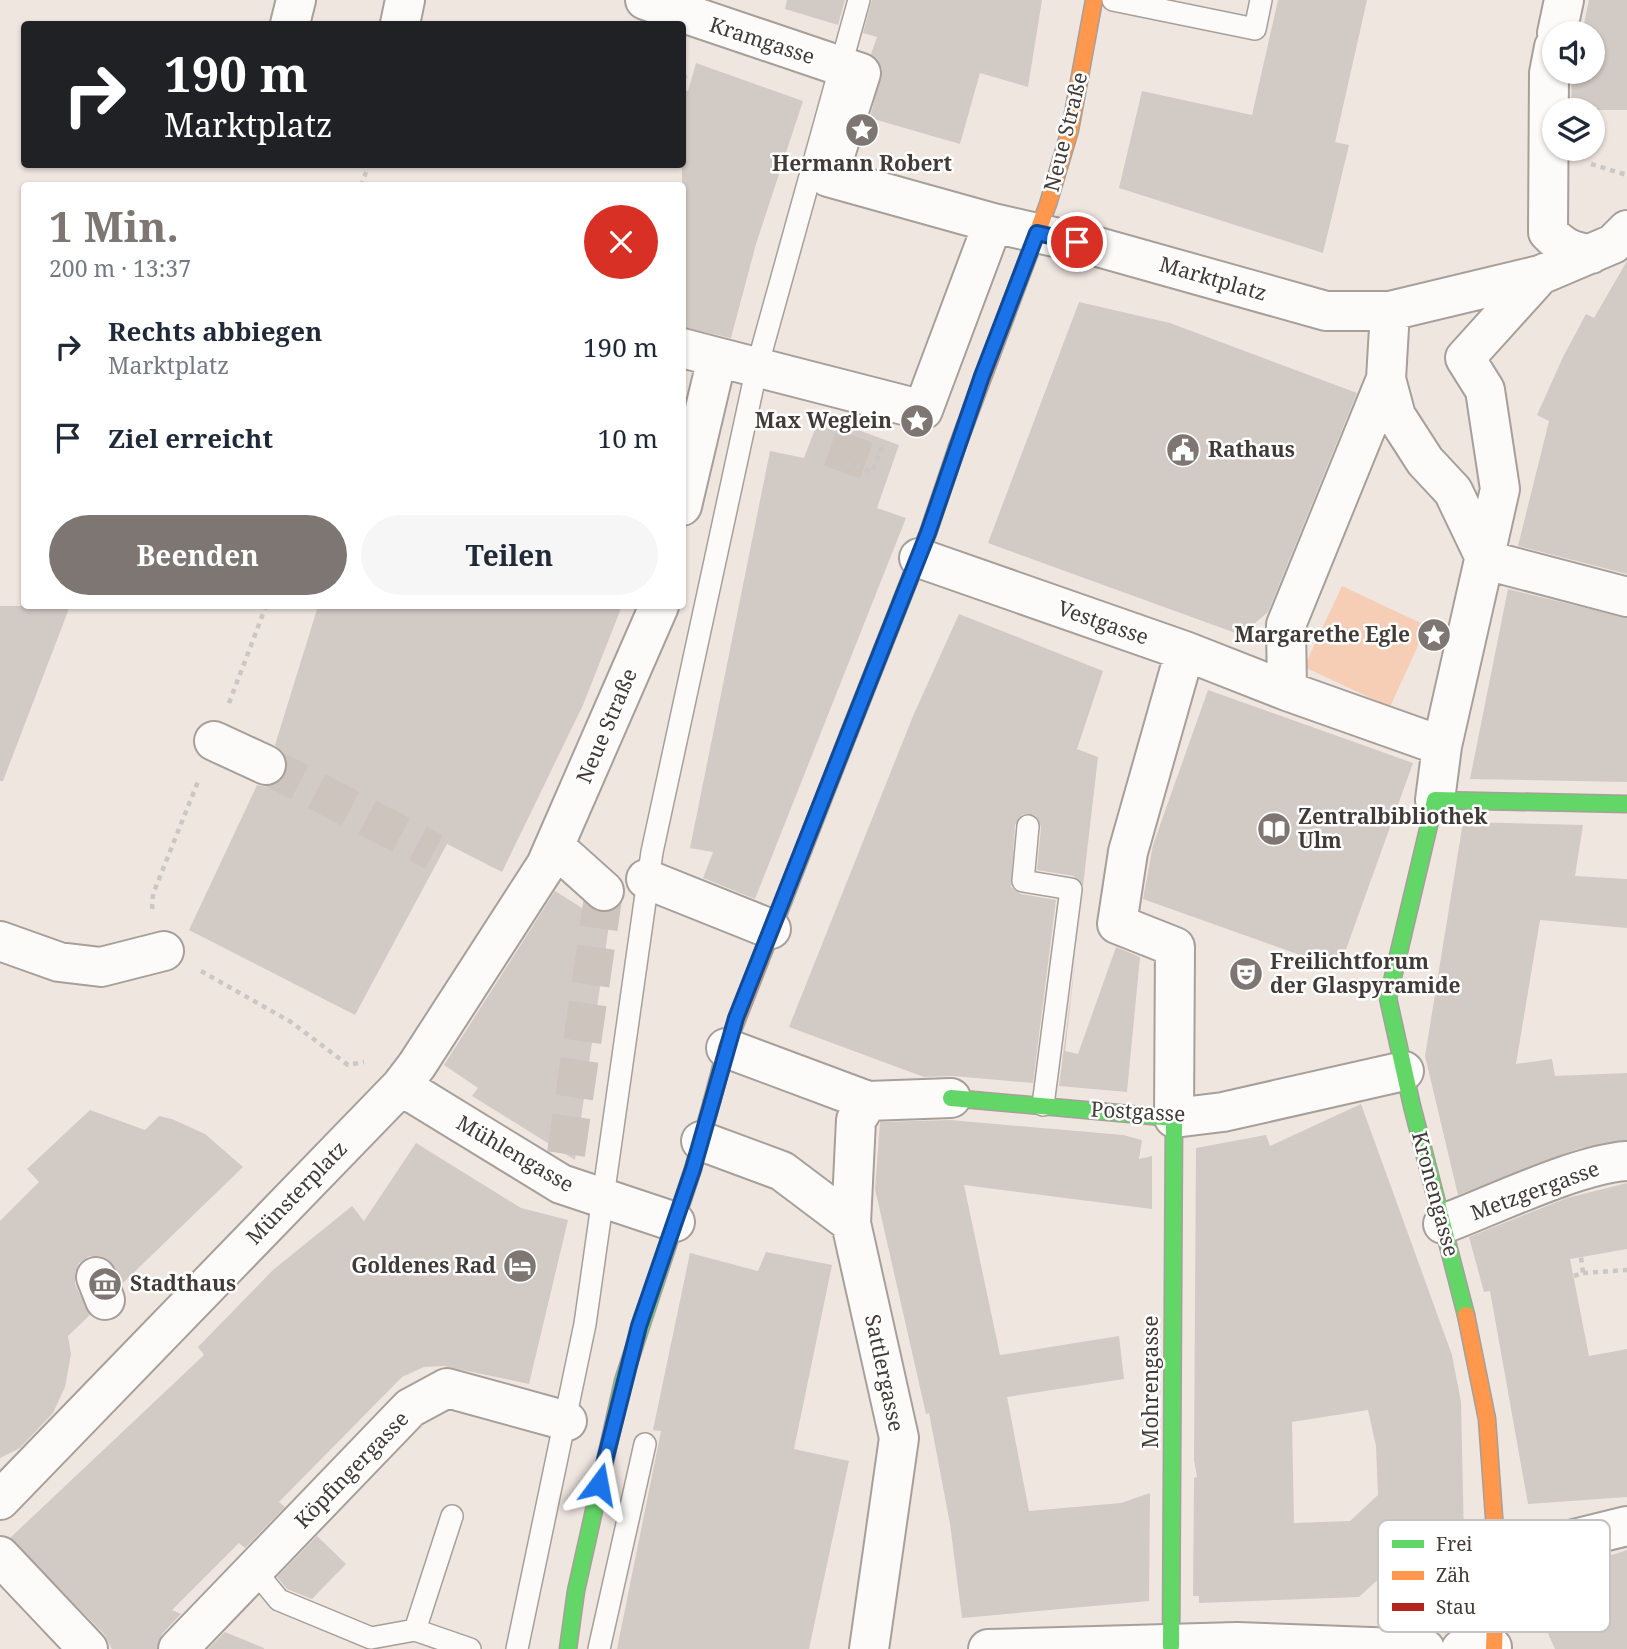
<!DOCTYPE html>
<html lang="de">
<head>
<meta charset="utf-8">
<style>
	body { margin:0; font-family:"Noto Serif",serif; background:#f6f6f7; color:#1f2937; height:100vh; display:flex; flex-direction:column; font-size:26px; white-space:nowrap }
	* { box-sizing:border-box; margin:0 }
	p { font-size:23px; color:#747a83 }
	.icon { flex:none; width:38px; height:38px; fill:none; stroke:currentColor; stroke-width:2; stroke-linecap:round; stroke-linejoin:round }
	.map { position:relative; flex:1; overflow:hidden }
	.side { position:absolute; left:21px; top:182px; width:665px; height:427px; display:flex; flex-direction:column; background:#fff; border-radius:7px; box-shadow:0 2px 5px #0004 }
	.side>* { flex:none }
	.banner { position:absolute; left:21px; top:21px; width:665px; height:147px; border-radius:7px; box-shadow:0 2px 5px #0004; background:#202124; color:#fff; overflow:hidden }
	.buttons { position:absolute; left:1542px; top:21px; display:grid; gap:14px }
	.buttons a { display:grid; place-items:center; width:63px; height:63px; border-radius:50%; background:#fff; box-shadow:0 2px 5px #0004; font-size:35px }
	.pin { position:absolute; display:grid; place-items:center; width:60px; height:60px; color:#fff; margin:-30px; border:4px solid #fff; border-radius:50%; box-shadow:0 2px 7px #0007 }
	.me { position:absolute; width:77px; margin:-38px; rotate:13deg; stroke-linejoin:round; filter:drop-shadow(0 0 5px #0008) }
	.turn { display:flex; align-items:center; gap:24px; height:147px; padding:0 28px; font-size:32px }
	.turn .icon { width:91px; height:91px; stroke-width:2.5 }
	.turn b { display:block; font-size:49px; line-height:60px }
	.round { display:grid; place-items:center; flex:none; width:74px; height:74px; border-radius:37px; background:#f6f6f7 }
	.summary { display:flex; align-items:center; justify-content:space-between; height:119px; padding:0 28px }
	h1 { font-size:42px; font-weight:700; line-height:52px; color:#7e7672 }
	.cta { display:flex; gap:14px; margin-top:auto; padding:14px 28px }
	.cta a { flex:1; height:80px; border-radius:42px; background:#7e7672; color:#fff; font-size:28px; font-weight:700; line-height:80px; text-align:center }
	.cta a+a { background:#f6f6f7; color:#1f2937 }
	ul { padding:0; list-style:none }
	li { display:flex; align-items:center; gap:21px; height:91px; padding:0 28px }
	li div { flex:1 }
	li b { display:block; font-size:26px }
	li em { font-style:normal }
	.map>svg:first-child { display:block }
	.green { fill:#f5ceb5 }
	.building { fill:#d2cac5; fill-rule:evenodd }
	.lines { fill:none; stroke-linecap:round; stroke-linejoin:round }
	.street-tunnel { stroke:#cdc4be; stroke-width:38; stroke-dasharray:38 19; stroke-linecap:butt }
	.lane-casing { stroke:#a69f9a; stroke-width:24 }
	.street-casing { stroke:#a69f9a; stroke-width:42 }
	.fast-casing { stroke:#a69f9a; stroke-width:19 }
	.slow-casing { stroke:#a69f9a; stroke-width:19 }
	.jam-casing { stroke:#a69f9a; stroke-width:19 }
	.path { stroke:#cac7c5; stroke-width:4.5; stroke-dasharray:5 5; stroke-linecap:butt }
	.lane { stroke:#fdfbfa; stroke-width:21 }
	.street { stroke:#fdfbfa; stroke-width:38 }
	.fast { stroke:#63d668; stroke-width:16 }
	.slow { stroke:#ff974d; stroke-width:16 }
	.jam { stroke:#b3261e; stroke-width:16 }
	.route-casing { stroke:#114b97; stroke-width:18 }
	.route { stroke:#1a73e8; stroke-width:12 }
	.labels { text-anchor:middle; stroke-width:5; stroke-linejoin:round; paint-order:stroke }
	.street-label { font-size:21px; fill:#413a36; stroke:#fff }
	.poi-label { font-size:21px; font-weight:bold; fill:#413a36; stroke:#fff; text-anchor:start }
	.key { fill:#fff; stroke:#c6c4c3; stroke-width:2 }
	.key-label { font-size:19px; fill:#413a36 }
</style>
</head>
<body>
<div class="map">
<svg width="1627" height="1649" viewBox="0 0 1627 1649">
	<rect width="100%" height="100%" fill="#f0e6e0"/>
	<path class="green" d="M 1342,586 L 1427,626 L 1390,707 L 1304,667 Z"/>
	<path class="building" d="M 787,0 L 845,0 L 838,25 L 785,9 Z
		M 872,0 L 1042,0 L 1028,87 L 980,73 L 960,144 L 870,118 L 882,69 L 871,54 L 877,37 L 863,33 Z
		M 1278,0 L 1367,0 L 1335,142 L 1349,145 L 1323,253 L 1119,188 L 1142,91 L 1252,115 Z
		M 1589,0 L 1627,0 L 1627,110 L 1571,110 L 1572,72 L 1592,72 L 1592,33 L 1582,33 Z
		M 696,63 L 803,101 L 756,244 L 731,338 L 682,327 L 682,90 L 688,91 Z
		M 1627,261 L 1627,574 L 1518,546 L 1549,421 L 1537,415 L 1563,357 L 1586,314 L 1594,318 Z
		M 1079,302 L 1170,323 L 1357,393 L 1268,612 L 1241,635 L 988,543 Z
		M 820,416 L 899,445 L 877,508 L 906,518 L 755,899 L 703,878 L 713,852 L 690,848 L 770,451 L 804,458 Z
		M 1508,589 L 1627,618 L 1627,782 L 1470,779 Z
		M 0,606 L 70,606 L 3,781 L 0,781 Z
		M 318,606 L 622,606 L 583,705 L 502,872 L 447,844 L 355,1015 L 189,930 L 257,785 L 267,787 L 278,783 L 286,774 L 288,762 L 284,753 L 275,745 Z
		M 959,614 L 1103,671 L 1077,749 L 1098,757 L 1083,886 L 1074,876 L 1037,870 L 1041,827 L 1036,816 L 1023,814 L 1015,825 L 1011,887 L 1021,894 L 1056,900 L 1033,1083 L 953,1076 L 924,1077 L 789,1027 L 913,716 Z
		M 1208,690 L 1413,763 L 1339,969 L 1143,899 L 1153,845 Z
		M 1463,822 L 1583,825 L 1575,876 L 1627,879 L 1627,928 L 1540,920 L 1516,1064 L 1552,1059 L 1555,1076 L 1627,1073 L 1627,1140 L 1577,1149 L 1458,1195 L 1425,1056 Z
		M 555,891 L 609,925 L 575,1160 L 472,1096 L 478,1088 L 444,1065 Z
		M 1116,947 L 1140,957 L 1127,1092 L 1059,1086 L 1076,954 L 1065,1051 L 1078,1054 Z
		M 1361,1104 L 1452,1355 L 1461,1402 L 1465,1586 L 1387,1607 L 1384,1574 L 1359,1597 L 1199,1603 L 1199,1596 L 1193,1596 L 1194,1478 L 1197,1477 L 1194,1460 L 1196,1148 L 1266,1135 L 1270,1146 ZM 1368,1410 L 1376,1446 L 1378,1495 L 1350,1521 L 1294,1523 L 1292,1422 Z
		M 90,1110 L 145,1130 L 159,1116 L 172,1119 L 205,1134 L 243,1167 L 122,1284 L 109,1260 L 100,1256 L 89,1256 L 79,1263 L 75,1273 L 75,1284 L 90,1315 L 68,1336 L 71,1354 L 65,1387 L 53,1413 L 20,1448 L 0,1458 L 0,1221 L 39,1182 L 27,1169 Z
		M 950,1120 L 1123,1135 L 1142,1140 L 1139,1159 L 1152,1156 L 1152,1209 L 964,1185 L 1000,1355 L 1119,1336 L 1124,1379 L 1007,1397 L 1029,1511 L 1121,1503 L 1150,1493 L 1149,1601 L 962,1618 L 950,1524 L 929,1413 L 926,1414 L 875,1189 L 880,1122 Z
		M 416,1143 L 521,1208 L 568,1220 L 529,1384 L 444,1366 L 424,1367 L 402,1377 L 279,1502 L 285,1507 L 245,1548 L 239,1543 L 172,1610 L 181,1614 L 162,1634 L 157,1649 L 112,1649 L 104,1634 L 10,1538 L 204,1355 L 198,1347 L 273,1270 L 352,1206 L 364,1221 Z
		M 1627,1183 L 1627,1249 L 1570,1259 L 1589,1356 L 1627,1349 L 1627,1497 L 1528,1504 L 1490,1291 L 1484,1292 L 1469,1237 L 1567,1198 Z
		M 766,1252 L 832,1265 L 794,1449 L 849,1461 L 809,1649 L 617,1649 L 661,1431 L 653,1430 L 690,1253 L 758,1271 Z
		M 317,1536 L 346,1564 L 312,1599 L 287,1589 L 277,1577 Z
		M 1627,1550 L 1627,1649 L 1555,1649 L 1526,1584 Z
		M 225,1632 L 264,1648 L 264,1649 L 208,1649 Z"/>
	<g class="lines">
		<path class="street-tunnel" d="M 842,472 L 857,430
			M 266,765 L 434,852
			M 566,1154 L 604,891"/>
		<g class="lane-casing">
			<path id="lane" d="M 1113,0 L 1255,29 L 1261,0
				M 1028,826 L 1023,881 L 1071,889 L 1043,1105
				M 452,1516 L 415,1630 L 470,1649
				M 255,1571 L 279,1600 L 371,1638 L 415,1630
				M 517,1649 L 585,1324 L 652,852 L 757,367 L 859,0
				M 599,1649 L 645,1444"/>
		</g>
		<g class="street-casing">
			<path id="street" d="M 645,0 L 861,73 L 828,177 L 993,223
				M 290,24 L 296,0
				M 400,24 L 405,0
				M 1557,33 L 1564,0
				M 1554,47 L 1549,73 L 1548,232 C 1561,246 1571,252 1591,254
				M 1390,311 L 1386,379 L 1396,416 L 1425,461 L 1453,491 L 1486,560
				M 682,348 L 923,410 L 993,223 L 1098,247 L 1326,311 L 1390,311 L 1540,275 L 1613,244 L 1627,230
				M 1386,379 L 1286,625 L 1287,691 L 1442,746
				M 682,506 L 717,358
				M 919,558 L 1185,651 L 1287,691
				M 1486,560 L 1627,597
				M 1185,651 L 1128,852 L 1117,924 L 1175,947 L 1174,1118 L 1223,1112 L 1404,1071
				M 214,741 L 266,765
				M 1435,800 L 1442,746 L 1500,489 L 1485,390 L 1465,358 L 1540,275
				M 555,847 L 604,891
				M 646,879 L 771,929
				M 0,941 L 59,962 L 101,967 L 164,951
				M 726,1048 L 868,1101 L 951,1098
				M 401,1086 L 561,1184 L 675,1222
				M 701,1141 L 782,1171 L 851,1223 L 899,1438 L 869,1649
				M 851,1223 L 856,1120 L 868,1101
				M 1443,1224 C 1492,1206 1577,1164 1627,1161
				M 96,1277 L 105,1300
				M 0,1500 L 401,1086 L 417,1065 L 546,865 L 659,606
				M 0,1556 L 88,1649
				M 1497,1558 L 1627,1526
				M 178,1649 L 410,1408 L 447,1388 L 567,1421
				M 988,1649 L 1237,1642 L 1425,1649
				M 1461,1649 L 1492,1647"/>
		</g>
		<g class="fast-casing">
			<path id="fast" d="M 951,1098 L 1174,1118 L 1171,1646
				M 1466,1315 L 1412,1106 L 1388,998 L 1435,800 L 1627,804
				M 568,1649 L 576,1591 L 623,1381 L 693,1169 L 712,1101"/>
		</g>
		<g class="slow-casing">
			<path id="slow" d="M 957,447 L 1048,204 L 1070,130 L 1094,0
				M 712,1101 L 726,1048 L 849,733
				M 1466,1315 L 1487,1419 L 1497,1558 L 1494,1649"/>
		</g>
		<g class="jam-casing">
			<path id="jam" d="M 849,733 L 928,533 L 957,447"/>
		</g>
		<path class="path" d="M 682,76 L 691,80
			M 1591,164 L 1627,175
			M 361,186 L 369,164
			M 846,463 L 872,472 L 882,447
			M 229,703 L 266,606
			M 152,909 L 153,894 L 199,779
			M 201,971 L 291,1022 L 348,1065 L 364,1062
			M 1583,1273 L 1627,1270
			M 1574,1276 L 1583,1273 L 1581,1257"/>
		<use href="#lane" class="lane"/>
		<use href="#street" class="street"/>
		<use href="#fast" class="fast"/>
		<use href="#slow" class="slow"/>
		<use href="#jam" class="jam"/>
	</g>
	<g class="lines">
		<g class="route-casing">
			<path id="route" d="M 599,1484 L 639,1326 L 693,1169 L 736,1018 L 928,533 L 982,376 L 1037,233 L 1077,242"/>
		</g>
		<use href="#route" class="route"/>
	</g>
	<defs>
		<g id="sight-disc" transform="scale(1.75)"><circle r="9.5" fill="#7e7672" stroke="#fff"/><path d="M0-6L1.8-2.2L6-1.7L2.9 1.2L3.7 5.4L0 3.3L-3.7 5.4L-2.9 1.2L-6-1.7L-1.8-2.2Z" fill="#fff"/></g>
		<g id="civic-disc" transform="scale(1.75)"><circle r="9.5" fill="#7e7672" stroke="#fff"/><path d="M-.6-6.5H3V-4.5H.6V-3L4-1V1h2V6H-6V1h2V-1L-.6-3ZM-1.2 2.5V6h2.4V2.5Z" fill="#fff"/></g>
		<g id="library-disc" transform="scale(1.75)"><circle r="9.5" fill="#7e7672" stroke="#fff"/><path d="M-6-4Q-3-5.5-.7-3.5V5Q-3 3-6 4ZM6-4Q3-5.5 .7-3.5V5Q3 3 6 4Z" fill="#fff"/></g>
		<g id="theatre-disc" transform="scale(1.75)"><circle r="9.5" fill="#7e7672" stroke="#fff"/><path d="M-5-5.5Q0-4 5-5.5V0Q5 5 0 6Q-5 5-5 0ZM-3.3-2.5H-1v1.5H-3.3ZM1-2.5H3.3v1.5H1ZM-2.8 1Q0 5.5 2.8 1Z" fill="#fff"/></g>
		<g id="hotel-disc" transform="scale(1.75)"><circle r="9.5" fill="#7e7672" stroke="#fff"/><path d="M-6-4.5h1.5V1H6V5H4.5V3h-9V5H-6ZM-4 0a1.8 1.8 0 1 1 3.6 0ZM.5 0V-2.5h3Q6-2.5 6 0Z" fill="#fff"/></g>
		<g id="museum-disc" transform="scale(1.75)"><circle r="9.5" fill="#7e7672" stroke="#fff"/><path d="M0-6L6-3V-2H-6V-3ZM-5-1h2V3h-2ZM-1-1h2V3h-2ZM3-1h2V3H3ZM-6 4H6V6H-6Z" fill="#fff"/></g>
	</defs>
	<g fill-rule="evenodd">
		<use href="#sight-disc" x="862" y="130"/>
		<use href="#sight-disc" x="917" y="421"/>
		<use href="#civic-disc" x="1183" y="450"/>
		<use href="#sight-disc" x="1434" y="635"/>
		<use href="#library-disc" x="1274" y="829"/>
		<use href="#theatre-disc" x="1246" y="974"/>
		<use href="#hotel-disc" x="520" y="1266"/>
		<use href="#museum-disc" x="105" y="1284"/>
	</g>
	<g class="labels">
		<g class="street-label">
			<text transform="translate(762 41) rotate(18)" y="7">Kramgasse</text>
			<text transform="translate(1066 132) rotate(-76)" y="7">Neue Straße</text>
			<text transform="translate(1213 279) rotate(16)" y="7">Marktplatz</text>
			<text transform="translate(1103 623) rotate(19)" y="7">Vestgasse</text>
			<text transform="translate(607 726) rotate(-67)" y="7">Neue Straße</text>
			<text transform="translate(1138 1112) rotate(3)" y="7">Postgasse</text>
			<text transform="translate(515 1154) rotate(30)" y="7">Mühlengasse</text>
			<text transform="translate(1535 1191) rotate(-20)" y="7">Metzgergasse</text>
			<text transform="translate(297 1193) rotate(-46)" y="7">Münsterplatz</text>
			<text transform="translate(1435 1194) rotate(75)" y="7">Kronengasse</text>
			<text transform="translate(884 1373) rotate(78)" y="7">Sattlergasse</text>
			<text transform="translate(1151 1382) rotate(-90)" y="7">Mohrengasse</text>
			<text transform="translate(352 1470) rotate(-46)" y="7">Köpfingergasse</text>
		</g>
		<g class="poi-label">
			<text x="862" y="171" text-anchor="middle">Hermann Robert</text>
			<text x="892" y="428" text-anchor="end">Max Weglein</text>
			<text x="1208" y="457">Rathaus</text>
			<text x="1410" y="642" text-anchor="end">Margarethe Egle</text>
			<text x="1298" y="824">Zentralbibliothek<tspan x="1298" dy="24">Ulm</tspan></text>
			<text x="1270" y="969">Freilichtforum<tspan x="1270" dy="24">der Glaspyramide</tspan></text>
			<text x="496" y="1273" text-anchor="end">Goldenes Rad</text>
			<text x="130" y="1291">Stadthaus</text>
		</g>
	</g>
	<rect x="1378" y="1520" width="232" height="112" rx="10" class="key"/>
	<rect x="1392" y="1540" width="32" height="8" fill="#63d668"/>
	<rect x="1392" y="1571" width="32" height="9" fill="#ff974d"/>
	<rect x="1392" y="1603" width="32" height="8" fill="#b3261e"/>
	<g class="key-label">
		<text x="1436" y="1551">Frei</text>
		<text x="1436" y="1582">Zäh</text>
		<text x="1436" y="1614">Stau</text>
	</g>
</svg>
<div class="buttons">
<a><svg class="icon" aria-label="sound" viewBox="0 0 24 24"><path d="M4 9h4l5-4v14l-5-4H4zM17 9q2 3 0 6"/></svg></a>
<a><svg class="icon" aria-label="layers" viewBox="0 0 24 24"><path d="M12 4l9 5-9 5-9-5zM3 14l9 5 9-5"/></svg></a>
</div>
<div class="pin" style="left:1077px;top:242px;background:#d93025"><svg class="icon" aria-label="arrive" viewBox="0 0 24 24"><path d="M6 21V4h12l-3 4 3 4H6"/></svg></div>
<svg class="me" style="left:599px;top:1484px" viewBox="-20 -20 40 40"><path d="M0-17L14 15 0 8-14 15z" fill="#1a73e8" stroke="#fff" stroke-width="4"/></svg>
<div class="banner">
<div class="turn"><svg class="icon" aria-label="right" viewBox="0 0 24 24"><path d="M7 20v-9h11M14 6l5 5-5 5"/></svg><div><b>190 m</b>Marktplatz</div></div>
</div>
<section class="side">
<div class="summary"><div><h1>1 Min.</h1><p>200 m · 13:37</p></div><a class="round" style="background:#d93025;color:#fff"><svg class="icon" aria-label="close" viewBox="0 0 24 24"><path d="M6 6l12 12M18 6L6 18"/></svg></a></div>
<ul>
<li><svg class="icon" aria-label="right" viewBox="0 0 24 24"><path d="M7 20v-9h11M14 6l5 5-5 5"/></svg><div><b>Rechts abbiegen</b><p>Marktplatz</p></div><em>190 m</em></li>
<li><svg class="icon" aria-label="arrive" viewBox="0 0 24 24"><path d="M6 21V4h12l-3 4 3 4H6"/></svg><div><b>Ziel erreicht</b></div><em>10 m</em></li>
</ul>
<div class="cta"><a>Beenden</a><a>Teilen</a></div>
</section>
</div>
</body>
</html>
